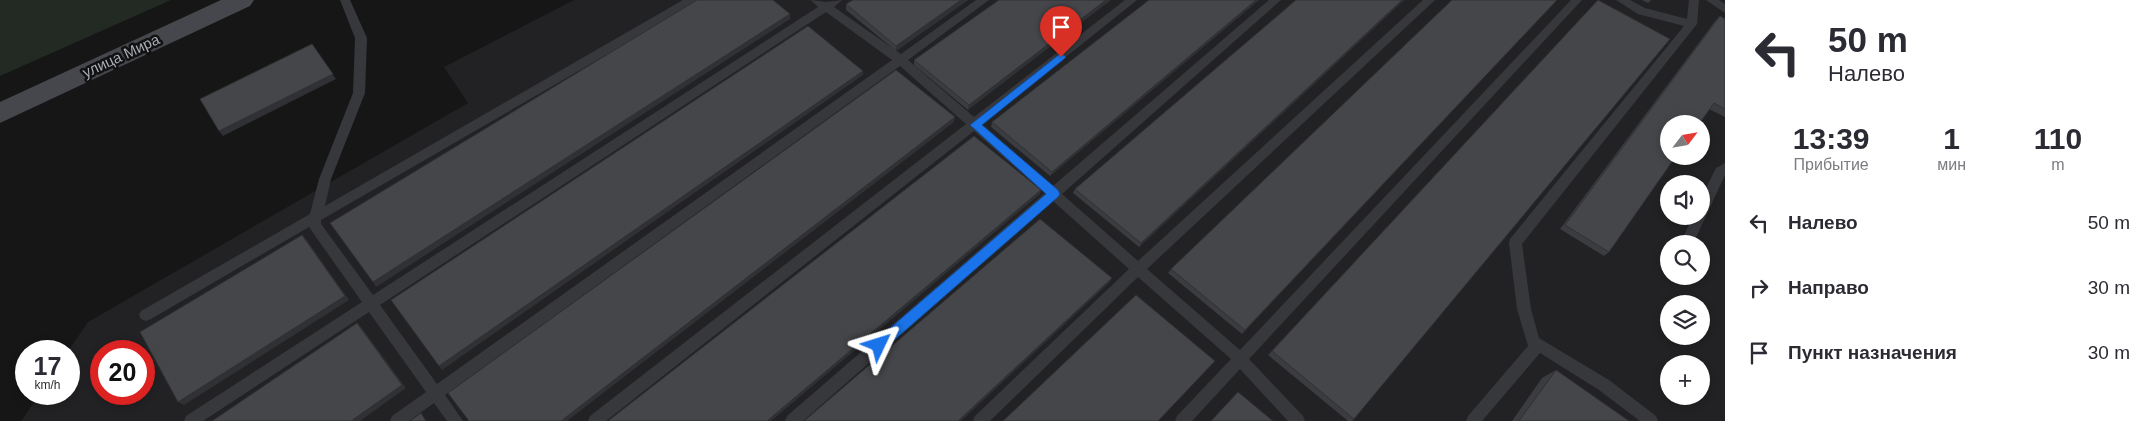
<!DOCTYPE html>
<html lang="ru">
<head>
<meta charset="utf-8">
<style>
	body { margin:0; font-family:Arial,sans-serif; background:#f2f2f3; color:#2b2b33; height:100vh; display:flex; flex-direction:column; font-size:19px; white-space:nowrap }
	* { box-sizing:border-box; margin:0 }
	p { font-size:16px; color:#7c7c81 }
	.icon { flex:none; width:28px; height:28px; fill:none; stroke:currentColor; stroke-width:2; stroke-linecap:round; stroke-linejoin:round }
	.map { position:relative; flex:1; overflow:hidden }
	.drawer { display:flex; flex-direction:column; background:#fff; width:425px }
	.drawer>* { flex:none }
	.guide { background:#fff; color:#2b2b33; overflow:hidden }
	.needle { width:32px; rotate:59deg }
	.buttons { position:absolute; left:1660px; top:115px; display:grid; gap:10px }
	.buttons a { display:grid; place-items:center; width:50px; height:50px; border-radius:50%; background:#fff; box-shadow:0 2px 8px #0003; font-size:25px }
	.speed { position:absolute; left:15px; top:340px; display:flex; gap:10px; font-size:25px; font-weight:700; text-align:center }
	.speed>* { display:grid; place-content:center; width:65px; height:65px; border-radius:50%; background:#fff; box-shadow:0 2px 8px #0003; line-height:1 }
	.speed small { font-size:12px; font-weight:400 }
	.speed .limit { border:8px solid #d22; background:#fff; color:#111 }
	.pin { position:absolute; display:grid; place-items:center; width:42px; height:42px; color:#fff; margin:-51px -21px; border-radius:50% 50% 50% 0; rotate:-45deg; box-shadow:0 0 5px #0007 }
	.pin .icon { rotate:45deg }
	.me { position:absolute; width:55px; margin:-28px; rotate:49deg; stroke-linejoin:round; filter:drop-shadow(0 0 4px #0008) }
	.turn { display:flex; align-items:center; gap:18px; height:105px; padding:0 20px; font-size:22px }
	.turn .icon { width:65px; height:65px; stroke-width:2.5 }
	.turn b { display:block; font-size:35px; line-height:42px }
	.eta { display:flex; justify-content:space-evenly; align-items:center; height:85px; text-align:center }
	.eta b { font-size:30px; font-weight:800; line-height:35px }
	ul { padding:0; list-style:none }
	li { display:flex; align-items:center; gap:15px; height:65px; padding:0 20px }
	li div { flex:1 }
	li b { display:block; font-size:19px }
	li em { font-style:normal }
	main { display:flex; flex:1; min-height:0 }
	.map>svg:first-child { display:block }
	.built { fill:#222224; fill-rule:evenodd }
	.green { fill:#222a23 }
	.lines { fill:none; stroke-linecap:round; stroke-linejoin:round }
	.lane { fill:#37383c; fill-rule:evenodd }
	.secondary { fill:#45474c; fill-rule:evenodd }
	.wall { fill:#3b3c40 }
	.shaded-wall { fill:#303134 }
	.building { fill:#45464a; stroke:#303134 }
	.route { fill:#1a73e8; stroke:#114b97 }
	.labels { text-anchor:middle; stroke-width:5; stroke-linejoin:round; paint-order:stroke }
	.street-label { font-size:15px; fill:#a9aeb6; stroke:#111112 }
</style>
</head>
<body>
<main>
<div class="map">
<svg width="1725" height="421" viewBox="0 0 1725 421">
	<rect width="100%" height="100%" fill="#161617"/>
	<path class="built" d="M 574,0 L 1725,0 L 1725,421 L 21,421 L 40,394 L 69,394 L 68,351 L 88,322 L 468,103 L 444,67 ZM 1669,124 L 1701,124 L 1701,156 L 1669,156 ZM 1669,184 L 1701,184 L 1701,216 L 1669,216 ZM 1669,244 L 1701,244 L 1701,276 L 1669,276 ZM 1669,304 L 1701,304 L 1701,336 L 1669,336 ZM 101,351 L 144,351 L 144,394 L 101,394 ZM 1669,364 L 1701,364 L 1701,396 L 1669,396 Z"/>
	<path class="green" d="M 0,0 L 171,0 L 0,76 Z"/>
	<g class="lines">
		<path class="lane" d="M 340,0 L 350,0 L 367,38 L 365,93 L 331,179 L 325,206 L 683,0 L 697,0 L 696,3 L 321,220 L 321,224 L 373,295 L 818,7 L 811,0 L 826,2 L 842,0 L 834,7 L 901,54 L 976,0 L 989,0 L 908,60 L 974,117 L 1125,0 L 1137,0 L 982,124 L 1053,186 L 1269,0 L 1281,0 L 1062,194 L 1138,261 L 1423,0 L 1435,0 L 1147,269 L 1240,350 L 1571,0 L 1582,0 L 1249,359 L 1303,416 L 1305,421 L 1288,421 L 1240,369 L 1192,421 L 1175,421 L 1177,416 L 1231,359 L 1138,277 L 990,421 L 973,421 L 975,416 L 1129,269 L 1053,201 L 803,421 L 785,421 L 787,416 L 1045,193 L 974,131 L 606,421 L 588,421 L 590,416 L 966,124 L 900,66 L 445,395 L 463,421 L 447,421 L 434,403 L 409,421 L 390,421 L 392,416 L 426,392 L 369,312 L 203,421 L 184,421 L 186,416 L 362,302 L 309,227 L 151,319 L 146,321 L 141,319 L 139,315 L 141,311 L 310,214 L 319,179 L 353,93 L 355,38 ZM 826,12 L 892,60 L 437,384 L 380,305 Z
			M 1616,0 L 1630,0 L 1645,8 L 1687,19 L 1689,0 L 1699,0 L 1697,24 L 1522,244 L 1531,309 L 1539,338 L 1609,380 L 1656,416 L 1658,421 L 1640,421 L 1599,390 L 1540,353 L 1482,421 L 1466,421 L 1468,416 L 1528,346 L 1517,309 L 1509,243 L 1510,239 L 1684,26 L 1638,14 Z
			M 1706,0 L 1719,0 L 1725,4 L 1725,13 Z
			M 1725,163 L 1725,175 L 1693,244 L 1680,244 L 1693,216 L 1701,216 L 1701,198 L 1716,168 Z"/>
		<path class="secondary" d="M 221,0 L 254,0 L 250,6 L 0,123 L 0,102 Z"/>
	</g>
	<path class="wall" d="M 968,0 L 896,51 L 846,10 L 846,4 Z
		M 999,0 L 968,110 L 914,65 L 914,60 Z
		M 1149,0 L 1259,0 L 1050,176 L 991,127 L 992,122 Z
		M 1296,0 L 1404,0 L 1139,247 L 1073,193 L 1075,189 Z
		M 1557,0 L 1242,334 L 1168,273 L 1171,269 Z
		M 1598,0 L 1354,419 L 1352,421 L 1348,421 L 1268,355 Z
		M 1642,0 L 1651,0 L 1648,3 Z
		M 1720,16 L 1725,19 L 1725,117 L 1709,109 L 1609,252 L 1604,256 L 1560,229 L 1715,21 Z
		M 1556,370 L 1629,421 L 1512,421 L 1542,378 Z"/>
	<path class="shaded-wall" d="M 961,0 L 968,0 L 896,51 L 896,46 Z
		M 1106,0 L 1111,0 L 968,110 L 969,105 Z
		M 1256,0 L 1259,0 L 1050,176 L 1052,172 Z
		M 1402,0 L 1404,0 L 1139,247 L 1141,243 Z
		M 1557,0 L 1242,334 L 1245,330 Z
		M 790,14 L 790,19 L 376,287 L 373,282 Z
		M 312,44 L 336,79 L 223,136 L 219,131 Z
		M 863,71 L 863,75 L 442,370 L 439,366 Z
		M 955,117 L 954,122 L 567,421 L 561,421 Z
		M 1041,190 L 1040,194 L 771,421 L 767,421 Z
		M 302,235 L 306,239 L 349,300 L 184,405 L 178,402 Z
		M 1112,278 L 1110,282 L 961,421 L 958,421 Z
		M 357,323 L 361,327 L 406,388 L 360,421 L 351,421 Z"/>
	<path class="building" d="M 697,0 L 773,0 L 790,14 L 373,282 L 330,223 Z
		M 853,0 L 961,0 L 896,46 L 846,4 Z
		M 999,0 L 1106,0 L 969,105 L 914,60 Z
		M 1149,0 L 1256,0 L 1052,172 L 992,122 Z
		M 1296,0 L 1402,0 L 1141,243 L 1075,189 Z
		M 1452,0 L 1557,0 L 1245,330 L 1171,269 Z
		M 1598,0 L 1670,39 L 1354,419 L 1272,351 Z
		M 1720,16 L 1725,19 L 1725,109 L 1714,103 L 1699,124 L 1669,124 L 1669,156 L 1676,156 L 1609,252 L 1565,225 Z
		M 808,26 L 863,71 L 439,366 L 391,300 Z
		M 312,44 L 333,74 L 219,131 L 200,99 Z
		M 896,70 L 955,117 L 561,421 L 469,421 L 448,393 Z
		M 974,136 L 1041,190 L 767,421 L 608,421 Z
		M 1040,219 L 1112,278 L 958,421 L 804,421 Z
		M 302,235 L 345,296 L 178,402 L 140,332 Z
		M 1136,295 L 1215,361 L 1158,421 L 1003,421 Z
		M 357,323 L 402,385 L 351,421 L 212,421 Z
		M 1556,370 L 1629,421 L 1519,421 Z
		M 1238,392 L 1273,421 L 1211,421 Z
		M 421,413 L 426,421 L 410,421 Z"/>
	<path class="route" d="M 1061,53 L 1066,57 L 1064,59 L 982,125 L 1058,190 L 1060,194 L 1058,197 L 884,349 L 879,351 L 875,349 L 873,345 L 875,341 L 1046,194 L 970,125 Z"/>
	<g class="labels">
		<g class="street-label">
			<text transform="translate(121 56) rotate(-25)" y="5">улица Мира</text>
		</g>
	</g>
</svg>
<div class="buttons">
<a><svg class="needle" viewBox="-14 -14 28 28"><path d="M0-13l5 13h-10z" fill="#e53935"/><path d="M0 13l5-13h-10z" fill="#7c7c81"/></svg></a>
<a><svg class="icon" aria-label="sound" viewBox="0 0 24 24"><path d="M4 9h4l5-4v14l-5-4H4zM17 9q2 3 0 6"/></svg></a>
<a><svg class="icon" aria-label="search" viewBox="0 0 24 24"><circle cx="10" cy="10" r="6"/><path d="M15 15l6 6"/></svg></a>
<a><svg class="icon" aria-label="layers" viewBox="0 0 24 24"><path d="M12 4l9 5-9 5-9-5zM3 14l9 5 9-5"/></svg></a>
<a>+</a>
</div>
<div class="speed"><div>17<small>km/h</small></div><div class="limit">20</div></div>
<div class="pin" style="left:1061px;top:57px;background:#d93025"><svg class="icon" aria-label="arrive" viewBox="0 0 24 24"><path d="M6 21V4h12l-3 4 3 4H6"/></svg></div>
<svg class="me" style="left:879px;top:345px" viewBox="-20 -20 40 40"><path d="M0-17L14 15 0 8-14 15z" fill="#1a73e8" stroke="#fff" stroke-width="4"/></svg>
</div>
<section class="drawer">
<div class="guide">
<div class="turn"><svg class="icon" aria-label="left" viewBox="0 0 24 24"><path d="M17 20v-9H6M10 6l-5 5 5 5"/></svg><div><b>50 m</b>Налево</div></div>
</div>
<div class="eta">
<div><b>13:39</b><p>Прибытие</p></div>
<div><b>1</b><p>мин</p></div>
<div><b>110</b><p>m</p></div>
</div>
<ul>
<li><svg class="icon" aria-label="left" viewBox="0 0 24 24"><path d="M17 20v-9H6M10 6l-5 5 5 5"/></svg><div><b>Налево</b></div><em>50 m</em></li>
<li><svg class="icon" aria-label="right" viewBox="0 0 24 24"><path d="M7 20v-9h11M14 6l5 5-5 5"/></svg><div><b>Направо</b></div><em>30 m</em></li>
<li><svg class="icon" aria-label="arrive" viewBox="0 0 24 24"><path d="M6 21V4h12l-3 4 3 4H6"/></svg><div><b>Пункт назначения</b></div><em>30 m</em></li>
</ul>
</section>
</main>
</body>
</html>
